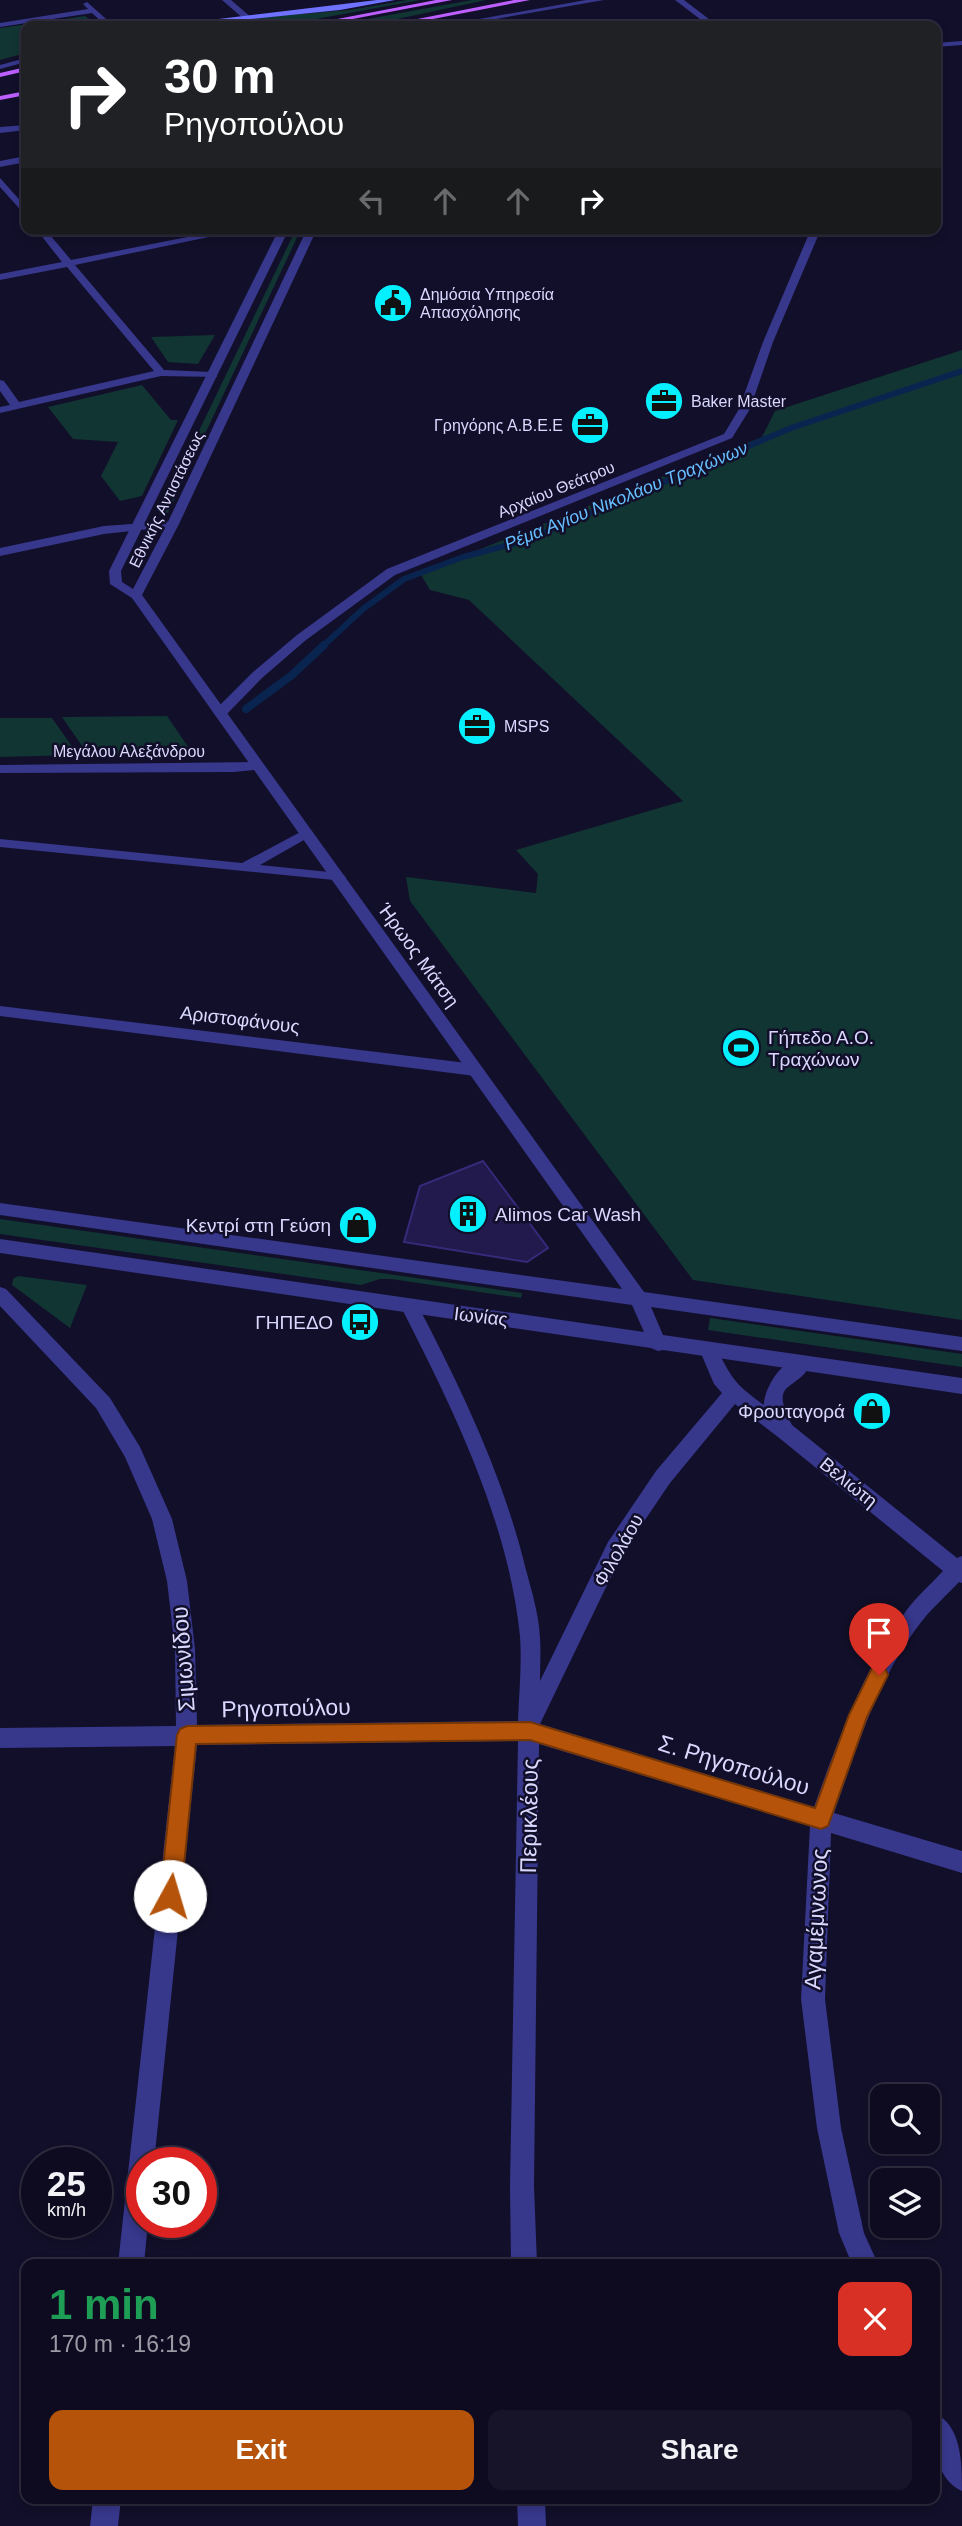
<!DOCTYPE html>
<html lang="en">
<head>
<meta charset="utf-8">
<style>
	body { margin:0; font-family:Helvetica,sans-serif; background:#171429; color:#f1f3f6; height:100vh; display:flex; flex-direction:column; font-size:26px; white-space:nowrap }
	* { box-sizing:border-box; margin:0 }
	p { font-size:23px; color:#9b9ba5 }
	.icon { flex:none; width:38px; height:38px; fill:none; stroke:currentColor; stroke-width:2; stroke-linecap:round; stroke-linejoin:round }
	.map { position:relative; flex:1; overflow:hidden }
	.side { position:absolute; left:21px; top:2259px; width:919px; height:245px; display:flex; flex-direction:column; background:#0e0b20; border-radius:14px; box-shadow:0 4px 10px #0003,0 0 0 2px #2e2b3e }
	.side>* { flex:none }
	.banner { position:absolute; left:21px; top:21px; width:920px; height:214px; border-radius:14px; box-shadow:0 4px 10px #0003,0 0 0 2px #2e2b3e; background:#202124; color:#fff; overflow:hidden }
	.buttons { position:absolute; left:870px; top:2084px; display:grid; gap:14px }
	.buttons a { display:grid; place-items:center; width:70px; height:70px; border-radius:14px; background:#0e0b20; box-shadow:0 4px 10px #0003,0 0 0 2px #2e2b3e; font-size:35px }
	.speed { position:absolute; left:21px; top:2147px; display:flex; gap:14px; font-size:35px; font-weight:700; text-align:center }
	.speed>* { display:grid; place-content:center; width:91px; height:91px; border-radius:50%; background:#0e0b20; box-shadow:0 4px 10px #0003,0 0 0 2px #2e2b3e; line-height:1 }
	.speed small { font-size:18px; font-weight:400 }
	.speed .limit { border:10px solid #d22; background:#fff; color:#111 }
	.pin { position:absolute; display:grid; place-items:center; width:60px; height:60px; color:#fff; margin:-72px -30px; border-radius:50% 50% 50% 0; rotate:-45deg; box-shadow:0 0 7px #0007 }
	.pin .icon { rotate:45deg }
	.me { position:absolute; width:77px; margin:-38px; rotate:6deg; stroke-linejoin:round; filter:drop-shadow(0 0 5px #0008) }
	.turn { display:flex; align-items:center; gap:24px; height:147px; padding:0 28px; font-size:32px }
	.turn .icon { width:91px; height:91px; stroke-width:2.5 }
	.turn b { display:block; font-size:49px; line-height:60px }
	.lanes { display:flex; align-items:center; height:66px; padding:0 28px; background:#0003; justify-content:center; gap:35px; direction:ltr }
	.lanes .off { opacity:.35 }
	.round { display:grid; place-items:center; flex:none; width:74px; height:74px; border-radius:14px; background:#171429 }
	.head { display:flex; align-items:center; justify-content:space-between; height:119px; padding:0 28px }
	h1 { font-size:42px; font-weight:800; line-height:52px; color:#1e9e55 }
	.cta { display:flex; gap:14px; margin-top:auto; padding:14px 28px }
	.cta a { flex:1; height:80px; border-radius:14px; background:#b45309; color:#fff; font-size:28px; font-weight:800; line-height:80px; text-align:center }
	.cta a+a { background:#171429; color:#f1f3f6 }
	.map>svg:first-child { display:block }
	.green { fill:#113532 }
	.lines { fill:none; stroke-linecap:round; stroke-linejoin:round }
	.stream-far1 { stroke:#09254f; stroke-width:6 }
	.stream { stroke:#09254f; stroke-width:8 }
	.building { fill:#22194c; stroke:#362a7a; stroke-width:2 }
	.minor { fill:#37378c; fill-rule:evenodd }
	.tertiary { fill:#37378c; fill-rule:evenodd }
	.secondary { fill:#6f71ff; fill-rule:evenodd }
	.primary { fill:#bd5fff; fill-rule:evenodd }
	.route { fill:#b45309; stroke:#753606; stroke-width:2 }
	.labels { text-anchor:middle; stroke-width:5; stroke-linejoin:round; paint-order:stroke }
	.far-poi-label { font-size:16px; fill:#dbd8ff; stroke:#120f2a; text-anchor:start }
	.far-street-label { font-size:16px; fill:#dbd8ff; stroke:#120f2a }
	.far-water-label { font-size:18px; font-style:italic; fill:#66beff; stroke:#120f2a }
	.street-label { font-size:19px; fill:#dbd8ff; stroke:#120f2a }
	.poi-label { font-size:19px; fill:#dbd8ff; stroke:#120f2a; text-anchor:end }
	.near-street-label { font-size:23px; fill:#dbd8ff; stroke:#120f2a }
</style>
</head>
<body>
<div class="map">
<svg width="962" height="2526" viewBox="0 0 962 2526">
	<rect width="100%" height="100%" fill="#120f2a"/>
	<path class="green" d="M 407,0 L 420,0 L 278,26 L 201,26 L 231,20 L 350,10 Z
		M 472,0 L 486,0 L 365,26 L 329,26 Z
		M 85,16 L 98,26 L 26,26 L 26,53 L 0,60 L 0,28 Z
		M 296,229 L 301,229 L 168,513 L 161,515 L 159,514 Z
		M 215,335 L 198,364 L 168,362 L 151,337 Z
		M 962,350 L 962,1320 L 693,1280 L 410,901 L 406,877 L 536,893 L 538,874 L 516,850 L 683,801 L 469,600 L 430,590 L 420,573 L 762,437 L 775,411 Z
		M 142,385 L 171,420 L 178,420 L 142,496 L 120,501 L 101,476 L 118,442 L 73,439 L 48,407 Z
		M 167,716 L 193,754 L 89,756 L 62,717 Z
		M 0,718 L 52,718 L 78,755 L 0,757 Z
		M 0,1219 L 522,1293 L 521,1298 L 391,1279 L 380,1279 L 361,1285 L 0,1234 Z
		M 18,1276 L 87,1285 L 70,1328 L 12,1285 L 13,1279 Z
		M 710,1318 L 962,1354 L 962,1367 L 708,1330 Z"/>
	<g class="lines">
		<path class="stream-far1" d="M 322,647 L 363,609 L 404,579 L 463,557 L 527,540 L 791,428 L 962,371"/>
		<path class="stream" d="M 246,709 L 292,675 L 324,645"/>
	</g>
	<path class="building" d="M 483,1161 L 548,1248 L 527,1262 L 404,1242 L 420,1186 Z"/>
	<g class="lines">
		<path class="minor" d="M 222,0 L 231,0 L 252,18 L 245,20 Z
			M 675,0 L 684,0 L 718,26 L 709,26 Z
			M 87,2 L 114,26 L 106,26 L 92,13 L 0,27 L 0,23 L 88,9 L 83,4 Z
			M 962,41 L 962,45 L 936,47 L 936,43 Z
			M 26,156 L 26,162 L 0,167 L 0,161 Z
			M 0,178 L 26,207 L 26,216 L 0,187 Z
			M 36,229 L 45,229 L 71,260 L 228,229 L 247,229 L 75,265 L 164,370 L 213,372 L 217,373 L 217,377 L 161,376 L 0,413 L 0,407 L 10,405 L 0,391 L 0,380 L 4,381 L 19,402 L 154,371 L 67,267 L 0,280 L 0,274 L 62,262 Z
			M 811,229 L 821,229 L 773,342 L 750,409 L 732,438 L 395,575 L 306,640 L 262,678 L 225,716 L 215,716 L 215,710 L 253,672 L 297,635 L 387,569 L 724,434 L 739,409 L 763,342 Z
			M 173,521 L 177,522 L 177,526 L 104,534 L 0,556 L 0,548 L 104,526 Z
			M 258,762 L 263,763 L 263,769 L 234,772 L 0,773 L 0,765 Z
			M 306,829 L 311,830 L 311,836 L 260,865 L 339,873 L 344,875 L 346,878 L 344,881 L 0,847 L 0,839 L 242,863 Z
			M 0,1006 L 475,1064 L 483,1070 L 475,1076 L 0,1016 Z
			M 0,1287 L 6,1289 L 110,1398 L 140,1447 L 172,1519 L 187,1581 L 195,1649 L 197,1725 L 518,1721 C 519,1693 522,1664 520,1636 C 508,1520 453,1409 401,1307 L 404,1302 L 416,1302 C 461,1388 503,1475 526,1570 C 532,1592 539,1615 540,1638 C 541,1652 540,1667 540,1681 L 608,1542 L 656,1471 L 722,1393 L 714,1384 L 700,1351 L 703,1346 L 709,1344 L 715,1346 C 733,1379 732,1382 764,1405 C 764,1386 787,1351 808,1359 L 811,1364 C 796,1393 768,1379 792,1425 L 957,1558 L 962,1556 L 962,1583 L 959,1582 C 947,1595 933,1607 922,1621 C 878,1677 857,1747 834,1813 L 962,1851 L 962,1873 L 831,1833 L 825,1999 L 841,2128 L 864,2233 L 878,2264 L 852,2264 L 839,2233 L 817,2128 L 801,1999 L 810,1826 L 539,1744 L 534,2186 L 537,2264 L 511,2264 L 510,2186 L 518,1741 L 197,1745 L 154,2163 L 142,2163 L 142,2222 L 148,2222 L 144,2264 L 118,2264 L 175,1746 L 0,1748 L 0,1728 L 176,1726 L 175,1649 L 167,1581 L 152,1519 L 125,1457 L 96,1408 L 0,1306 ZM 735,1404 L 778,1437 L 943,1571 C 931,1584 917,1596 906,1611 C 863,1670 839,1738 814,1807 L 540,1724 L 622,1554 L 670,1483 Z
			M 934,2413 C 962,2425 962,2464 962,2491 C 933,2478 934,2439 934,2413 Z
			M 93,2499 L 121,2499 L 118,2526 L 90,2526 Z
			M 517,2499 L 545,2499 L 546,2526 L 518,2526 Z"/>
		<path class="tertiary" d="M 586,0 L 604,0 L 456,26 L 440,26 Z
			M 181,22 L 184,26 L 151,26 Z
			M 26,58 L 26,62 L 0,69 L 0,65 Z
			M 26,125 L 26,130 L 0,133 L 0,127 Z
			M 279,229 L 289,229 L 121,571 L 122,582 L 133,589 L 167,524 L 307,229 L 317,229 L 179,524 L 142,595 L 644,1292 L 962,1337 L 962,1351 L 651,1307 L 663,1335 L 962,1378 L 962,1394 L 663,1350 L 658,1351 L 651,1348 L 0,1253 L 0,1239 L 644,1332 L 632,1305 L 0,1215 L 0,1203 L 622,1289 L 132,598 L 110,584 L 109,571 Z"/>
		<path class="secondary" d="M 377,0 L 395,0 L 340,10 L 182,26 L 177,24 Z"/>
		<path class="primary" d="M 436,0 L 452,0 L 316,26 L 301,26 Z
			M 514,0 L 530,0 L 397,26 L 382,26 Z
			M 181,22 L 185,24 L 183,26 L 174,26 Z
			M 26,67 L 26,71 L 0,77 L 0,73 Z
			M 26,91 L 26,95 L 0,100 L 0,96 Z"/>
	</g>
	<path class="route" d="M 879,1666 L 885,1668 L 888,1675 L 867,1717 L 828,1826 L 821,1829 L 530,1740 L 196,1744 L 181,1896 L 178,1903 L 170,1906 L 163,1903 L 160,1896 L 177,1735 L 180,1729 L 187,1726 L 530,1722 L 815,1808 L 849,1715 L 872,1668 Z"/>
	<defs>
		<g id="civic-disc" transform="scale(2.0125)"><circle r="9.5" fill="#04f0ff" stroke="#120f2a"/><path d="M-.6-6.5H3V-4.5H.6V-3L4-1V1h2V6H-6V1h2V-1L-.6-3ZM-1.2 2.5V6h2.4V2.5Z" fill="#111"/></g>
		<g id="office-disc" transform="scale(2.0125)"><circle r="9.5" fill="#04f0ff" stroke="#120f2a"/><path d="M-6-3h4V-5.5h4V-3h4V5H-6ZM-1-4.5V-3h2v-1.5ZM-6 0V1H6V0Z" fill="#111"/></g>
		<g id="stadium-disc" transform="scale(2.0125)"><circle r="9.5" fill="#04f0ff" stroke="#120f2a"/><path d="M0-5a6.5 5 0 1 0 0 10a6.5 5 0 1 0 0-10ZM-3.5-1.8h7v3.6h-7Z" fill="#111"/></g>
		<g id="building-disc" transform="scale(2.0125)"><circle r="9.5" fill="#04f0ff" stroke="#120f2a"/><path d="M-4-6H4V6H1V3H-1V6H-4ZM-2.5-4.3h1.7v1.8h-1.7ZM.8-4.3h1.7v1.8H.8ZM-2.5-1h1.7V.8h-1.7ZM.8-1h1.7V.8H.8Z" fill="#111"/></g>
		<g id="shop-disc" transform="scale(2.0125)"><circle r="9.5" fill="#04f0ff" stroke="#120f2a"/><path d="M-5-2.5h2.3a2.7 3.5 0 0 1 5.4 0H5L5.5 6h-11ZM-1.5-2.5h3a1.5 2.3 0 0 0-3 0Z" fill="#111"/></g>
		<g id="bus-disc" transform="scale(2.0125)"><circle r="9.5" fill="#04f0ff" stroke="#120f2a"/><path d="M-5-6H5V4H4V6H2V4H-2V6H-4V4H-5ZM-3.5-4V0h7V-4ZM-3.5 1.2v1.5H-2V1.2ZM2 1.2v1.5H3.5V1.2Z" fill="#111"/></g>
	</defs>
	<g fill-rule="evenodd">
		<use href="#civic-disc" x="393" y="303"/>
		<use href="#office-disc" x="664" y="401"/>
		<use href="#office-disc" x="590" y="425"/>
		<use href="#office-disc" x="477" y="726"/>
		<use href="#stadium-disc" x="741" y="1048"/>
		<use href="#building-disc" x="468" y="1214"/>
		<use href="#shop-disc" x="358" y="1225"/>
		<use href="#bus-disc" x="360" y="1322"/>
		<use href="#shop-disc" x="872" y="1411"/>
	</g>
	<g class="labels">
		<g class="far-poi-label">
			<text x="420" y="300">Δημόσια Υπηρεσία<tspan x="420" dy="18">Απασχόλησης</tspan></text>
			<text x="691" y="407">Baker Master</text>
			<text x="563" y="431" text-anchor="end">Γρηγόρης Α.Β.Ε.Ε</text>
			<text x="504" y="732">MSPS</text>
		</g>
		<g class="far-street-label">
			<text transform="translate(556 489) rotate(-22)" y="6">Αρχαίου Θεάτρου</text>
			<text transform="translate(166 499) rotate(-64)" y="6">Εθνικής Αντιστάσεως</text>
			<text x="129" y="757">Μεγάλου Αλεξάνδρου</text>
		</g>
		<g class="far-water-label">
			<text transform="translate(626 496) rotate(-22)" y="6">Ρέμα Αγίου Νικολάου Τραχώνων</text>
		</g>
		<g class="street-label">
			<text transform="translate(419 955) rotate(54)" y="7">Ήρωος Μάτση</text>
			<text transform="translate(240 1019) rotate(7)" y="7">Αριστοφάνους</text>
			<text transform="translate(481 1316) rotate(7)" y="7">Ιωνίας</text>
			<text transform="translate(849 1482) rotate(39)" y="7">Βελιώτη</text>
			<text transform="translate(618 1550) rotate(-60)" y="7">Φιλολάου</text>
		</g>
		<g class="poi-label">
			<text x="768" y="1044" text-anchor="start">Γήπεδο Α.Ο.<tspan x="768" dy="22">Τραχώνων</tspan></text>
			<text x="495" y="1221" text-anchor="start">Alimos Car Wash</text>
			<text x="331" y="1232">Κεντρί στη Γεύση</text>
			<text x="333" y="1329">ΓΗΠΕΔΟ</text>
			<text x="845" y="1418">Φρουταγορά</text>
		</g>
		<g class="near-street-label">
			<text transform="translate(183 1659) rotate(-94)" y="8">Σιμωνίδου</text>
			<text transform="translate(286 1708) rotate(-1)" y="8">Ρηγοπούλου</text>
			<text transform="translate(734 1765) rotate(17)" y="8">Σ. Ρηγοπούλου</text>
			<text transform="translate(529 1816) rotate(-89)" y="8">Περικλέους</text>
			<text transform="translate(816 1919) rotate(-87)" y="8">Αγαμέμνωνος</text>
		</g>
	</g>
</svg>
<div class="buttons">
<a><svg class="icon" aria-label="search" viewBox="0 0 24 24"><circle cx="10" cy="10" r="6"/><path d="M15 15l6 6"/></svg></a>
<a><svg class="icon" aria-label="layers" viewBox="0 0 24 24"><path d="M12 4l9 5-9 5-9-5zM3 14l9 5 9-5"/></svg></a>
</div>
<div class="speed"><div>25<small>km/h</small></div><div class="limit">30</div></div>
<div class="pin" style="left:879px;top:1675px;background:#d93025"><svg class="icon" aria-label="arrive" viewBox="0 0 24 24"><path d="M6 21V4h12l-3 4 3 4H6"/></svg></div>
<svg class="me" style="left:170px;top:1896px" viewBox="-20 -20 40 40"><circle r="19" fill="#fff"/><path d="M0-13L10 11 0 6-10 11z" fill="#b45309"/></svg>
<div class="banner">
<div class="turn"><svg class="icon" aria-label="right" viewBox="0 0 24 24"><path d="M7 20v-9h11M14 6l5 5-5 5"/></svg><div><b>30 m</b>Ρηγοπούλου</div></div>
<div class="lanes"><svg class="icon off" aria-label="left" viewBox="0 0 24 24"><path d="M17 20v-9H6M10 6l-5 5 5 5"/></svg><svg class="icon off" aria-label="ahead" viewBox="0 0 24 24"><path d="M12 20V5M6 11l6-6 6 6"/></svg><svg class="icon off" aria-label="ahead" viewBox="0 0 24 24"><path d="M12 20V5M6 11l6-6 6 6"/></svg><svg class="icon" aria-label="right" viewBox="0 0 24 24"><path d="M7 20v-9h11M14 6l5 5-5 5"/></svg></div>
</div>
<section class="side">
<div class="head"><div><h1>1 min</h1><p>170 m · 16:19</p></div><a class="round" style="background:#d93025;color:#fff"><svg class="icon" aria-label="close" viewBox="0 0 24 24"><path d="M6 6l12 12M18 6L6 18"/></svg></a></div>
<div class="cta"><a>Exit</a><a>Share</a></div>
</section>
</div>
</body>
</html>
